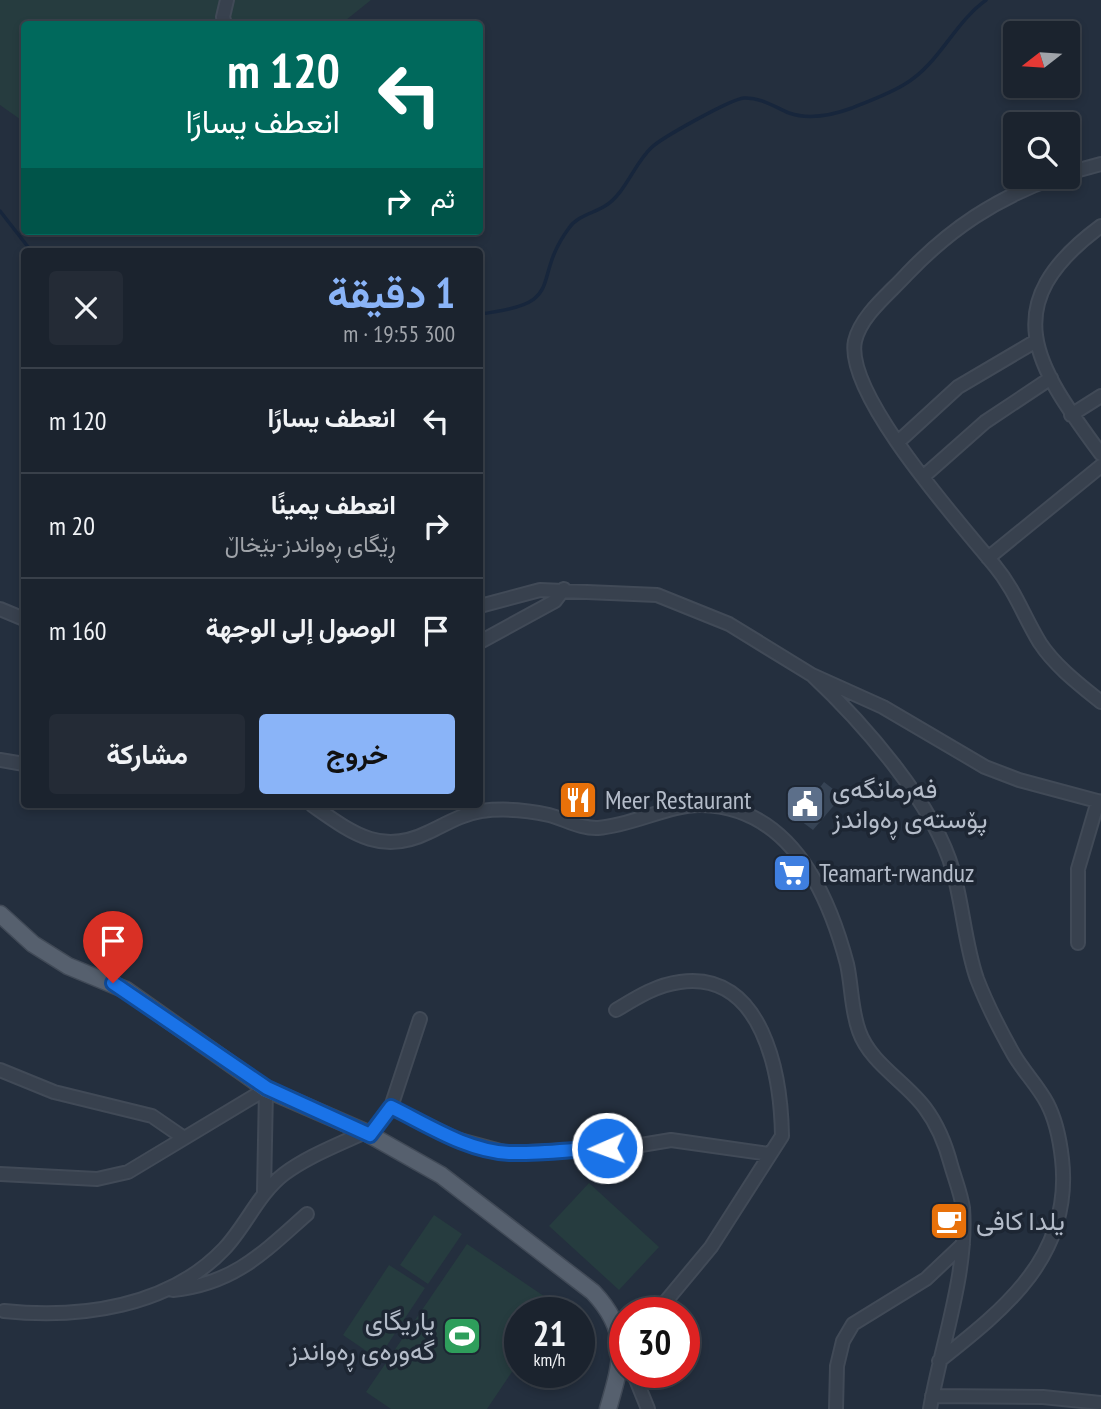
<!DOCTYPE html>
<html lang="ar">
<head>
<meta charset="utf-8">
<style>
	body { margin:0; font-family:"PT Sans Narrow",Vazirmatn,sans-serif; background:#242b36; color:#f1f3f6; direction:rtl; height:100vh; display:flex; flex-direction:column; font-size:26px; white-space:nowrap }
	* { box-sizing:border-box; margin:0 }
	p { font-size:23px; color:#a0a4aa }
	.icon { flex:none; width:38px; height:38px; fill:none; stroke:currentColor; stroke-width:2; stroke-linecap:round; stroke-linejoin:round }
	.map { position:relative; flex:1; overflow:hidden; direction:ltr }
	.panel { position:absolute; left:21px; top:248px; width:462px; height:560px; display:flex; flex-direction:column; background:#1b232e; border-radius:7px; box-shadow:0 4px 10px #0003,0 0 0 2px #39404a; direction:rtl }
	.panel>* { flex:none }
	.top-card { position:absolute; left:21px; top:21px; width:462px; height:214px; border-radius:7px; box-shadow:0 4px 10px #0003,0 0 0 2px #39404a; direction:rtl; background:#00695c; color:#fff; overflow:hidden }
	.needle { width:46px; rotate:253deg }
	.fabs { position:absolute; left:1003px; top:21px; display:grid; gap:14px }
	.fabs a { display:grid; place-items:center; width:77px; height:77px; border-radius:7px; background:#1b232e; box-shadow:0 4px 10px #0003,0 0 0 2px #39404a; font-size:35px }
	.speed { position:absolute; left:504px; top:1297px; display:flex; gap:14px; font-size:35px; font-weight:700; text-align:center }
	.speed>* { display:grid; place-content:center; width:91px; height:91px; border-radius:50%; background:#1b232e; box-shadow:0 4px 10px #0003,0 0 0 2px #39404a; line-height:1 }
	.speed small { font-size:18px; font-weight:400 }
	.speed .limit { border:10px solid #d22; background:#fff; color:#111 }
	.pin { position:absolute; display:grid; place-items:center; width:60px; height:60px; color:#fff; margin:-72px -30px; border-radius:50% 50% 50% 0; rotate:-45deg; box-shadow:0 0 7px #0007 }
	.pin .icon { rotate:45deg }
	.me { position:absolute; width:77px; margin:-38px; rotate:268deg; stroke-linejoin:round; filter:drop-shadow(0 0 5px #0008) }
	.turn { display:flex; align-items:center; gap:24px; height:147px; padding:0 28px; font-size:32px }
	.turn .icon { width:91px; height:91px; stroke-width:2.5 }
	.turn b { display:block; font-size:49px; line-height:60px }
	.then { display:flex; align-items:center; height:66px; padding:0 28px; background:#0003; gap:14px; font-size:26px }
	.round { display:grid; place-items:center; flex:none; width:74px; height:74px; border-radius:7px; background:#242b36 }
	.summary { display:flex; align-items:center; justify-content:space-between; height:119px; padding:0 28px }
	h1 { font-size:42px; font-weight:700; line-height:52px; color:#8ab4f8 }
	.cta { display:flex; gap:14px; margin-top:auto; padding:14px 28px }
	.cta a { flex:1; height:80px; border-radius:7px; background:#8ab4f8; color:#111; font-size:28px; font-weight:700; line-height:80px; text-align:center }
	.cta a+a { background:#242b36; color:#f1f3f6 }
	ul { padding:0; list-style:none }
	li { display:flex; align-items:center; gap:21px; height:105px; padding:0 28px; border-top:2px solid #39404a }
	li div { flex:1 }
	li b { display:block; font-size:26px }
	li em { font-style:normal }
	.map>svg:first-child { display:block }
	.green { fill:#263c3f }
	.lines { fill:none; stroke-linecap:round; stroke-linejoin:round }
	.stream { stroke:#17263c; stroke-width:3.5 }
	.building { fill:#364354 }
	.minor-casing { stroke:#414a57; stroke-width:16 }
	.major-casing { stroke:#414a57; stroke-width:19 }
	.minor { stroke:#38414e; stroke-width:12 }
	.major { stroke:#56606e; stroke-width:16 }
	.route-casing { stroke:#114b97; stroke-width:18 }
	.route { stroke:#1a73e8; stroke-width:12 }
	.labels { text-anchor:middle; stroke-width:7; stroke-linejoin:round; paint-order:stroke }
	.poi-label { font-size:26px; fill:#b4bcc9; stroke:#1d2633; text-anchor:start }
</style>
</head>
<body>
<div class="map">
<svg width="1101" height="1409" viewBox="0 0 1101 1409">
	<rect width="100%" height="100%" fill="#242f3e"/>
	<path class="green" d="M 0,0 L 371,0 L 341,24 L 24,24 L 24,122 L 0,105 Z
		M 589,1183 L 659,1247 L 619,1290 L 549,1226 Z
		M 434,1215 L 462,1234 L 428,1284 L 400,1265 Z
		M 467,1244 L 557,1305 L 552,1312 L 520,1312 L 520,1360 L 487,1409 L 391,1409 L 366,1392 Z
		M 389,1265 L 425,1288 L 378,1359 L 343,1335 Z"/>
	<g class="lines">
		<path class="stream" d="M 0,211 L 32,252
			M 480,314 C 570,303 529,282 569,228 C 577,216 594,213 605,206 C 625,194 634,164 651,148 C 661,138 731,99 744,98 C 760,97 775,107 789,113 C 809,120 833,115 852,108 C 869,101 889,94 905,84 C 939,64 954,23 986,0"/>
	</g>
	<path class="building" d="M 824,782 L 842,796 L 813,830 L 797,818 Z"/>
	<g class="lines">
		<g class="minor-casing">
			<path id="minor" d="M 225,24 L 223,17 L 227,0
				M 1068,173 L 1101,164
				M 1056,177 C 996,198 950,229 907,274 C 890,293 861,315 855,341 C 844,394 960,523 995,566 C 1015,590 1024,617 1040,643 C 1055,666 1080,685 1101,702
				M 1101,226 C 994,305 1035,365 1101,454
				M 1071,415 L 1101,396
				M 898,442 L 958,387 L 1036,341
				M 924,476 L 985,422 L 1051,378
				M 988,558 L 1101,466
				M 480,606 L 540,590 L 657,595 L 729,624 L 812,675 L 883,707 L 985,767 L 1019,780 L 1101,802
				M 0,609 L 24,619
				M 480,642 L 555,601 L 564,589
				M 812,675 C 862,722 934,803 953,871 C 963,906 965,945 977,979 C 987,1005 1001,1032 1014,1055 C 1024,1072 1038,1086 1047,1103 C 1056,1120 1060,1141 1062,1159 C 1073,1255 1006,1308 939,1361
				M 0,760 L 24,764
				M 312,805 C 352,833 381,856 429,832 C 446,824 462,814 481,811 C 504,808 527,810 549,815 C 565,819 581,829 598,828 C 634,825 670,804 702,805 C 790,807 828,892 847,964 C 852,987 851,1009 859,1031 C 870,1063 906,1082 925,1108 C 937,1124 946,1146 951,1165 C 955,1179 961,1194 963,1208 C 968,1273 941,1345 930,1409
				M 1078,943 L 1078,869 L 1098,801
				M 616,1010 C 636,998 656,985 680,982 C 763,970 781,1075 782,1136 L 711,1247 L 657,1312
				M 0,1070 L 54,1092 L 152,1116 L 184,1138
				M 391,1107 L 456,1139 L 508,1153 L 629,1147 L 671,1140 L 769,1154
				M 370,1135 L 391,1107 L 420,1019
				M 0,1174 L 97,1179 L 128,1172 L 266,1089 L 264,1192
				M 173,1290 C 234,1284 264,1252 307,1214
				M 4,1311 C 80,1319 169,1307 224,1249 C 246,1226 258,1194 284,1174 C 308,1156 338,1145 365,1132
				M 633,1372 L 648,1409
				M 932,1396 L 1043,1397 L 1101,1403
				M 836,1409 L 837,1366 L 843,1341 L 853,1324 L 926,1279 L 963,1244"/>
		</g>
		<g class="major-casing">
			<path id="major" d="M 0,914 L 33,944 L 68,966 L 126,990 L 266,1089 L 365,1132 L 441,1175 L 593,1292 C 631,1332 622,1361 608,1409"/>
		</g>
		<use href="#minor" class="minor"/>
		<use href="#major" class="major"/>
	</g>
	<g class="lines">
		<g class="route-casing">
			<path id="route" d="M 113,983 L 267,1088 L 370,1135 L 391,1107 C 428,1125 467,1151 509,1153 C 541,1154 575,1149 607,1148"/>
		</g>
		<use href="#route" class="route"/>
	</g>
	<defs>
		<g id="restaurant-square" transform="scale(2.0125)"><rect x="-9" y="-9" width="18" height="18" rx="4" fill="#e8710a" stroke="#1d2633"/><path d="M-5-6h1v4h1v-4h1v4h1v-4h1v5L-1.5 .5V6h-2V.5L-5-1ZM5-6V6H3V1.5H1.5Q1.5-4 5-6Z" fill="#fff"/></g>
		<g id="civic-square" transform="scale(2.0125)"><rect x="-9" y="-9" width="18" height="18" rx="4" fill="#5c6f8a" stroke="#1d2633"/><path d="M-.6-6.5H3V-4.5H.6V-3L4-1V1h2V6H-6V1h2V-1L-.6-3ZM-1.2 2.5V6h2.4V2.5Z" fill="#fff"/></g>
		<g id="supermarket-square" transform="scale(2.0125)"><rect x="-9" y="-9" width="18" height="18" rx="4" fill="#3f7fe0" stroke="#1d2633"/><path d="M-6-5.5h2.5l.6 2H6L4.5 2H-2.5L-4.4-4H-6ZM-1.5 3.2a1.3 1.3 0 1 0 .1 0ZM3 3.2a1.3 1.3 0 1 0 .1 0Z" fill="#fff"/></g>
		<g id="cafe-square" transform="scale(2.0125)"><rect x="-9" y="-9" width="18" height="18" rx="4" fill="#e8710a" stroke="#1d2633"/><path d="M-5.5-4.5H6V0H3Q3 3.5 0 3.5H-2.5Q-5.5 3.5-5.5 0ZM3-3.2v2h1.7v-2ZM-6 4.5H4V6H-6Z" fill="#fff"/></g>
		<g id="stadium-square" transform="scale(2.0125)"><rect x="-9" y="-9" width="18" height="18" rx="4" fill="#2e9e5b" stroke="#1d2633"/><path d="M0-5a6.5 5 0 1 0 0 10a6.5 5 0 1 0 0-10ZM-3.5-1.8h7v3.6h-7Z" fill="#fff"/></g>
	</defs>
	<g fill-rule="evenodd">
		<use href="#restaurant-square" x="578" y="800"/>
		<use href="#civic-square" x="805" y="804"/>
		<use href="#supermarket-square" x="792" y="873"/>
		<use href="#cafe-square" x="949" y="1221"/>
		<use href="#stadium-square" x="462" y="1336"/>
	</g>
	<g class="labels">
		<g class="poi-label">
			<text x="832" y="798">فەرمانگەی<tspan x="832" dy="30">پۆستەی ڕەواندز</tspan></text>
			<text x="605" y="809">Meer Restaurant</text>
			<text x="819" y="882">Teamart-rwanduz</text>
			<text x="976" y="1230">یلدا کافی</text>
			<text x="435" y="1330" text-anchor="end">یاریگای<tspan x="435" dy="30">گەورەی ڕەواندز</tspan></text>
		</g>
	</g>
</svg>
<div class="fabs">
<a><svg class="needle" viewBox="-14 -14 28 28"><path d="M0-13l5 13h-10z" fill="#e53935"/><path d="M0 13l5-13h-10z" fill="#a0a4aa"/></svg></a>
<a><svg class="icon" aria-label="search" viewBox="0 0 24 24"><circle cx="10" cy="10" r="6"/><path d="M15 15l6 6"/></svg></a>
</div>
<div class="speed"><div>21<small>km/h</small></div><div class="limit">30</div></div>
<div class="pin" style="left:113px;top:983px;background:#d93025"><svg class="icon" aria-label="arrive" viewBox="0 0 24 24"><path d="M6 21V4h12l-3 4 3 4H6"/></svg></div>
<svg class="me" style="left:607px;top:1148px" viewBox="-20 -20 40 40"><circle r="17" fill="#1a73e8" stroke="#fff" stroke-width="3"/><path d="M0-11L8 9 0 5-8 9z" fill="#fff"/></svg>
<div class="top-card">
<div class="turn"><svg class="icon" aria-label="left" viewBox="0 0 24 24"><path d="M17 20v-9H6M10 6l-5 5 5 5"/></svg><div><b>120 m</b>انعطف يسارًا</div></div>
<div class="then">ثم<svg class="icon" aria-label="right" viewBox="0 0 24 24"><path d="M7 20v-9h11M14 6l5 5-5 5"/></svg></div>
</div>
<section class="panel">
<div class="summary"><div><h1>1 دقيقة</h1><p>300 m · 19:55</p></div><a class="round"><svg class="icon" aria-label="close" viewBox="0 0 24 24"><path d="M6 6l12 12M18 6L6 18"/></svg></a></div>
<ul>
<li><svg class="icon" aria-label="left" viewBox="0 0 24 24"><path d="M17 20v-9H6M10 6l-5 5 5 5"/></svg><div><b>انعطف يسارًا</b></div><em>120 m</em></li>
<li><svg class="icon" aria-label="right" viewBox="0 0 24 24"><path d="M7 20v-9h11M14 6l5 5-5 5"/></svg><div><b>انعطف يمينًا</b><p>ڕێگای ڕەواندز-بێخاڵ</p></div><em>20 m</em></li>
<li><svg class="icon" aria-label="arrive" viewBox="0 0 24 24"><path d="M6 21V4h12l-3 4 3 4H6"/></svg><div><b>الوصول إلى الوجهة</b></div><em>160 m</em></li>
</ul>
<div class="cta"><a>خروج</a><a>مشاركة</a></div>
</section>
</div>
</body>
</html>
